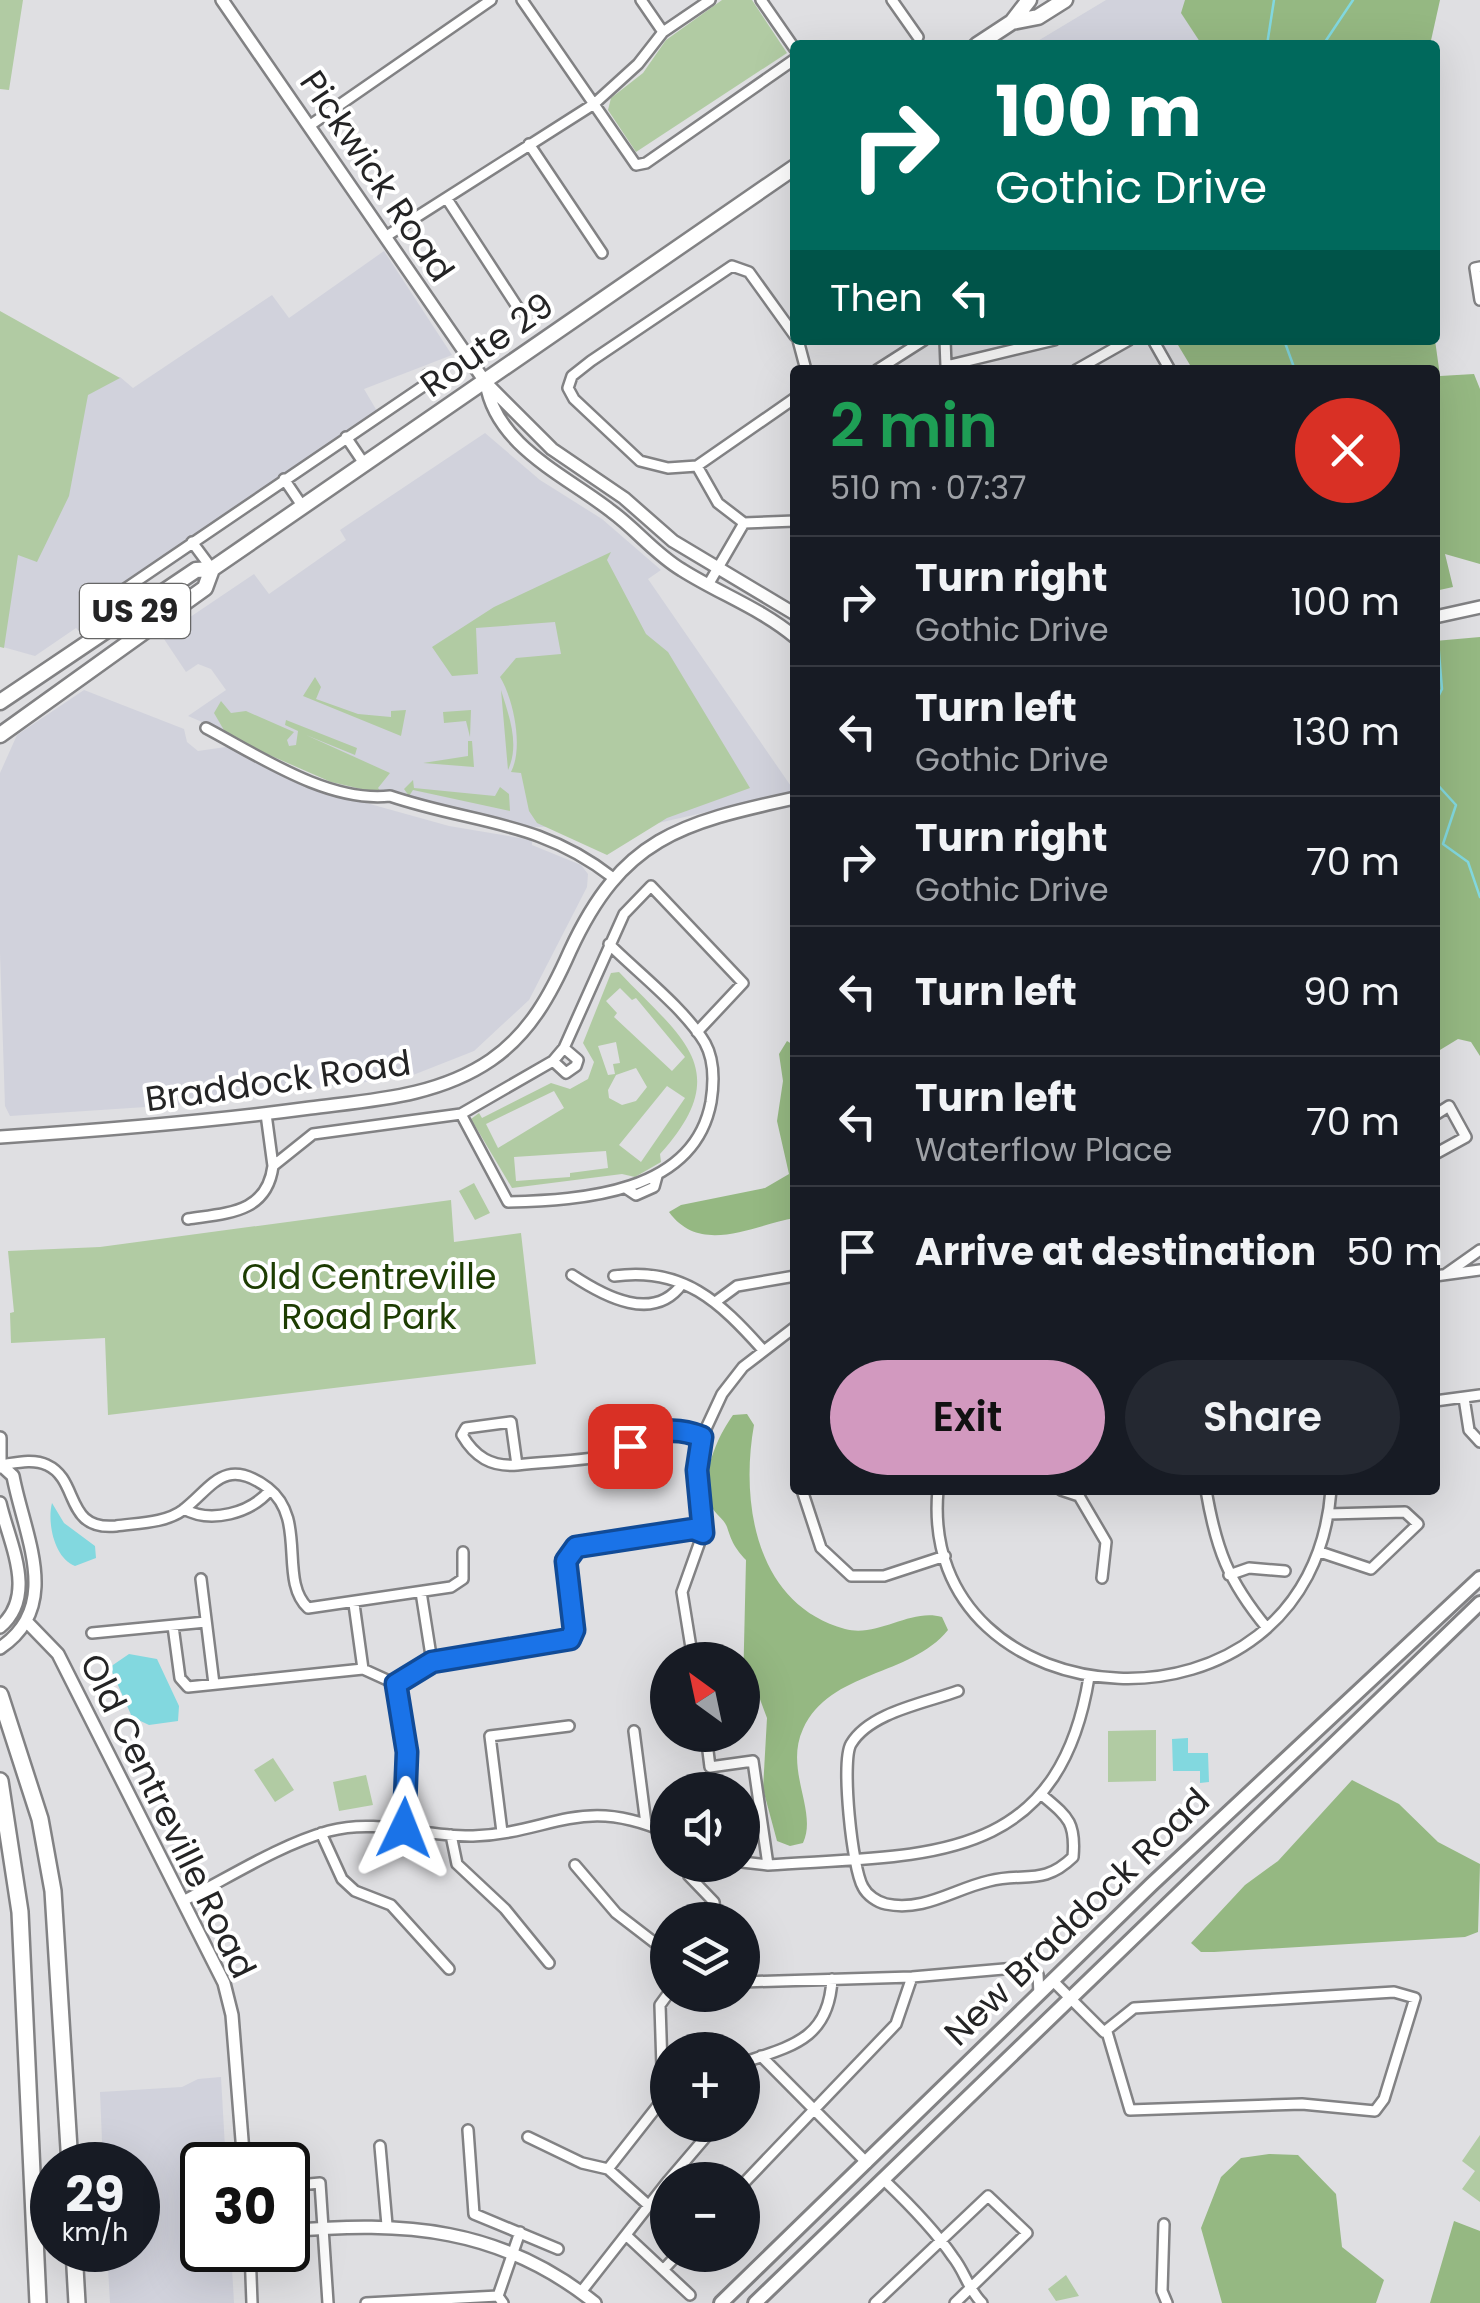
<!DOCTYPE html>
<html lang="en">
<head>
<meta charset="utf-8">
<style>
	body { margin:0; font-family:Poppins,sans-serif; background:#242831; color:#f1f3f6; height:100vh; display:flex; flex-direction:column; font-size:38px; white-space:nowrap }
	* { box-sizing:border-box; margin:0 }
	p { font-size:32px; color:#9ea1a6 }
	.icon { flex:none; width:55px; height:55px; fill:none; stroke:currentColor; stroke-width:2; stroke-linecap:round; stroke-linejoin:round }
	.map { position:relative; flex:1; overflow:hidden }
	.sheet { position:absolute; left:790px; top:365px; width:650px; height:1130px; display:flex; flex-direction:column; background:#171b24; border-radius:10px; box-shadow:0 10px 40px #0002 }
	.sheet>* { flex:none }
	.banner { position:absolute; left:790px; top:40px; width:650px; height:305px; border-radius:10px; box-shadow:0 10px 40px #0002; background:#00695c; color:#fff; overflow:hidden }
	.needle { width:65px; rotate:327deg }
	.controls { position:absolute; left:650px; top:1642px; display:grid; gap:20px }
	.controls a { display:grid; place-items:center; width:110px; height:110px; border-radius:50%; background:#171b24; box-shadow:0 10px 40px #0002; font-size:50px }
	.speed { position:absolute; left:30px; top:2142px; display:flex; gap:20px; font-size:50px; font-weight:700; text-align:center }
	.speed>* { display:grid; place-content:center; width:130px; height:130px; border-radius:50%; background:#171b24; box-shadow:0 10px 40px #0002; line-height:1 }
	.speed small { font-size:25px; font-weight:400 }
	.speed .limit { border:5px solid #111; border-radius:15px; background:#fff; color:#111 }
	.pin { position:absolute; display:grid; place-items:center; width:85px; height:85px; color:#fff; margin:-42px; border-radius:20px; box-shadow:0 5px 15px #0006 }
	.me { position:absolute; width:110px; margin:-55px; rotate:2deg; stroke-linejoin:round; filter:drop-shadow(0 0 8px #0008) }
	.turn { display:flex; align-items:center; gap:35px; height:210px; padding:0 40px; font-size:45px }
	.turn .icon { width:130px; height:130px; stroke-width:2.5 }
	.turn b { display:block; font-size:70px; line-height:85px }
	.then { display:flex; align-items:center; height:95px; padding:0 40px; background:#0003; gap:20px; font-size:38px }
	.round { display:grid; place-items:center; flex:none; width:105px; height:105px; border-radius:52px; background:#242831 }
	.summary { display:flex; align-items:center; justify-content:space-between; height:170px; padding:0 40px }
	h1 { font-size:60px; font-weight:600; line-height:75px; color:#1e9e55 }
	.button { display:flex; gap:20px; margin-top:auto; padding:20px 40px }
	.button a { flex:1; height:115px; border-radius:60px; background:#d299bf; color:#111; font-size:40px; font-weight:600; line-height:115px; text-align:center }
	.button a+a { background:#242831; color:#f1f3f6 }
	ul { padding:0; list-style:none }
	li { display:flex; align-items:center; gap:30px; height:130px; padding:0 40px; border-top:2px solid #363941 }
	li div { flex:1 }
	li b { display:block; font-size:38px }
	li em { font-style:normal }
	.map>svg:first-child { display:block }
	.built { fill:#d1d2dc }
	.green { fill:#b1cba3; fill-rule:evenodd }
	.forest { fill:#95b882 }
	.water { fill:#82d8df }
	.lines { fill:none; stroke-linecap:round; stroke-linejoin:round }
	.stream { stroke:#82d8df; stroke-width:2.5 }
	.minor-casing { stroke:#828284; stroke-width:14 }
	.tertiary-casing { stroke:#828284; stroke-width:16 }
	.secondary-casing { stroke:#828284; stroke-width:18 }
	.primary-casing { stroke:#828284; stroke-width:19 }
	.trunk-casing { stroke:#828284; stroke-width:20 }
	.minor { stroke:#fff; stroke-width:9 }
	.tertiary { stroke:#fff; stroke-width:11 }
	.secondary { stroke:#fff; stroke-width:12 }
	.primary { stroke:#fff; stroke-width:14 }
	.trunk { stroke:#fff; stroke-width:15 }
	.route-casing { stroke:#114b97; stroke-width:25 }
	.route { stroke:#1a73e8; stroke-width:18 }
	.labels { text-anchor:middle; stroke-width:8; stroke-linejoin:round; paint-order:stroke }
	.shield { fill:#fff; stroke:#666; stroke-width:2.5 }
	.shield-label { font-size:32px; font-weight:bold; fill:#242425 }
	.street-label { font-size:35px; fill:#242425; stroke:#fff }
	.park-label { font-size:35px; fill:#1d3d02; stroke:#fff }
</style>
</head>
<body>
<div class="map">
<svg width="1480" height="2303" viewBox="0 0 1480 2303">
	<rect width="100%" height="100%" fill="#dfdfe2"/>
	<path class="built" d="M 1106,0 L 1267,0 L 1264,45 L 1031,45 Z
		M 384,251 L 452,355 L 364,389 L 377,411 L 112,594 L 128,603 L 82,634 L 76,628 L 35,656 L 3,647 L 17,553 L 87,394 L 120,377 L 133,388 L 272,295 L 289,318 Z
		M 485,433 L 540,480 L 602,519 L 661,570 L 648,579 L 795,792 L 645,826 L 524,827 L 359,789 L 188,716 L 226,690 L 211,669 L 198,664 L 186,672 L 162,636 L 254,574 L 269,594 L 346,540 L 340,530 Z
		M 84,690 L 184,729 L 187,742 L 198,751 L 226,747 L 352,799 L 449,826 L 532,840 L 532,845 L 581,865 L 588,874 L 587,887 L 529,1000 L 474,1051 L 408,1077 L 176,1105 L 10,1116 L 5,1106 L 0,953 L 0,773 L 17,735 Z
		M 221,2077 L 226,2165 L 202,2165 L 202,2250 L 231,2250 L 234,2303 L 110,2303 L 107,2250 L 138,2250 L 138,2165 L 103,2165 L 100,2092 L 182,2087 L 198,2079 Z"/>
	<path class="green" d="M 0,0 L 23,0 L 9,90 L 0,89 Z
		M 722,0 L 752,0 L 787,53 L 636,152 L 608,110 L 611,98 L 643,73 L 666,40 Z
		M 0,311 L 120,378 L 88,395 L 69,496 L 37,562 L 18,555 L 4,648 L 0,647 Z
		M 611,552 L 607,560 L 646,634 L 668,652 L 750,788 L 667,818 L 607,855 L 537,823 L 529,811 L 521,773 L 511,772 C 524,747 513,698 500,677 L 516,658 L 561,654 L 555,622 L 476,628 L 478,674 L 452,676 L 432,647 L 494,607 Z
		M 315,677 L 321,687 L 316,699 L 358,714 L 391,717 L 391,711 L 406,710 L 401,736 L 303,696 Z
		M 501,690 C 509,716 520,744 508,770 Z
		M 221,701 L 231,713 L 246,711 L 294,732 L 287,740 L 289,746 L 296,745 L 298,731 L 285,725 L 286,720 L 357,748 L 355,755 L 306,735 L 390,773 L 378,788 L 383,794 L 331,782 L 228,737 L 214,713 Z
		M 471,710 L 470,737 L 466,721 L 444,723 L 443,712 Z
		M 468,741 L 472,741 L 474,767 L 423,763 L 468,756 Z
		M 413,780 L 414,788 L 495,796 L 500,787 L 509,794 L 510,811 L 413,790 L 409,796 L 404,789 Z
		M 619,972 C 680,1037 737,1069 660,1154 L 661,1162 L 635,1177 L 622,1174 L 512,1188 L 471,1119 L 479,1113 L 482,1118 L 551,1083 L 570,1089 L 588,1079 L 594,1062 L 583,1043 L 611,973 ZM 620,988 L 632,1000 L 636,998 L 685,1057 L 672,1071 L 614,1017 L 617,1013 L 606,1001 ZM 616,1042 L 620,1063 L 613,1064 L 615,1074 L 608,1075 L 598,1046 ZM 636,1068 L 647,1087 L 636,1101 L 622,1105 L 609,1098 L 608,1090 L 616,1075 ZM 667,1086 L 685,1098 L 641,1162 L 619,1145 ZM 554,1091 L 564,1108 L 498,1148 L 486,1124 ZM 606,1151 L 608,1168 L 570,1173 L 570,1177 L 516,1181 L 514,1157 Z
		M 474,1183 L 490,1213 L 475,1220 L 459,1191 Z
		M 451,1200 L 454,1242 L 521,1233 L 536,1364 L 108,1415 L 105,1338 L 11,1343 L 10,1313 L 14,1312 L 8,1251 L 100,1247 Z
		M 1156,1730 L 1156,1781 L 1108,1782 L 1108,1731 Z
		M 273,1758 L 294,1790 L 275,1802 L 254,1770 Z
		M 366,1775 L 373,1805 L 339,1811 L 333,1782 Z
		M 1480,2135 L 1480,2202 L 1462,2189 L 1475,2171 L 1462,2161 Z
		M 1066,2275 L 1079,2296 L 1056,2301 L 1048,2289 Z"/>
	<path class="forest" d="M 1185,0 L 1440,0 L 1430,45 L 1202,45 L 1181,13 Z
		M 1175,340 L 1435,340 L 1440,376 L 1474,374 L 1480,389 L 1480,564 L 1445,554 L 1453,587 L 1435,591 L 1435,370 L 1193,370 Z
		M 1480,637 L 1480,1056 L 1471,1042 L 1458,1039 L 1435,1053 L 1435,641 Z
		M 787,1041 L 795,1046 L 795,1218 C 753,1225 701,1256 669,1212 L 681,1205 L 765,1188 L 789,1174 L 777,1121 L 783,1081 L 779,1054 Z
		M 747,1414 L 754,1425 C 740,1503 756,1605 845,1629 C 878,1638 910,1608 942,1617 L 948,1630 C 910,1677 830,1670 803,1729 C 784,1770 818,1811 803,1843 L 790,1846 L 777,1841 L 763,1789 L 767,1718 L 758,1694 L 743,1688 L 746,1560 C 734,1547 732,1542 727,1527 C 724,1519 715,1514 712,1507 C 699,1478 716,1439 733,1415 Z
		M 1352,1780 L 1399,1804 L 1438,1842 L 1480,1864 L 1478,1932 L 1465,1937 L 1214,1952 L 1201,1952 L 1191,1943 L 1245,1885 L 1278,1861 Z
		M 1269,2154 L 1298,2155 L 1336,2194 L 1342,2247 L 1384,2280 L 1376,2303 L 1222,2303 L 1201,2228 L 1221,2177 L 1241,2158 Z
		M 1454,2221 L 1480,2231 L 1480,2303 L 1430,2303 Z"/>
	<path class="water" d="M 52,1503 L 64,1523 L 95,1546 L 96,1558 L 75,1566 C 54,1558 47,1522 52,1503 Z
		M 129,1654 L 157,1659 L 179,1706 L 178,1721 L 149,1725 L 132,1717 L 110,1667 Z
		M 1188,1738 L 1188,1753 L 1208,1753 L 1209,1782 L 1200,1783 L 1200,1771 L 1173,1771 L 1172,1739 Z"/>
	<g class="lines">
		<path class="stream" d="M 1267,45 L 1274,0
			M 1323,45 L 1353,0
			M 1284,340 L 1295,370
			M 1435,703 L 1442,689 L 1437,629
			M 1435,782 L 1456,805 L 1443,844 L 1468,862 L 1480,897"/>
		<g class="minor-casing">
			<path id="minor" d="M 522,0 L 636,165 L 646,163 L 795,59
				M 641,0 L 663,32
				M 761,0 L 795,49
				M 892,0 L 918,37
				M 309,126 L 491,0
				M 529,144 L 602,253
				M 447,199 L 520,311
				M 385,237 L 594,104 L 638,64 L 663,32 L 710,0
				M 1480,267 L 1475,268 L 1480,300
				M 795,336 L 749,272 L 732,266 L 591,361 L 572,376 L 568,388 L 574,399 L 640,461 L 668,468 L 697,466 L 795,398
				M 798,340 L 806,370
				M 945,340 L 946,366
				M 1153,340 L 1170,370
				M 877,370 L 924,340
				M 947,370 L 946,366 L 1054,340
				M 1076,370 L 1129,340
				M 346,437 L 365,465
				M 697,466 L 718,503 L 744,523 L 795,521
				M 284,479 L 303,507
				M 192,542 L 212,569
				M 708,585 L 744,523
				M 117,624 L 110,606 L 122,591 L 425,385 L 427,375
				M 206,728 C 259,756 328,803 390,796 C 473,824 539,820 612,877
				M 553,1061 L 566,1073 L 576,1066 L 578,1060 L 564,1048
				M 266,1114 L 273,1166 L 313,1134 L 461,1114 L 553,1061 L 564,1048 L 624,914 L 651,886 L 743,983 L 697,1032
				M 461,1114 L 508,1202 C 581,1200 694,1194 711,1102 C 714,1083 715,1061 705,1043 C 685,1009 637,972 609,944
				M 1435,1115 L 1449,1106 L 1466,1137 L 1435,1154
				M 627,1189 L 636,1195 L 654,1187 L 657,1176
				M 188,1219 C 228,1213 267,1213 273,1166
				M 1446,1274 L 1480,1250
				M 572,1275 C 605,1297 654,1323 682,1284
				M 614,1276 C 683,1266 720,1302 763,1350
				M 1435,1276 L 1480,1270
				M 718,1300 L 737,1286 L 795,1276
				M 1464,1398 L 1469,1430 L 1480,1442
				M 1435,1401 L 1480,1395
				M 1,1465 C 15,1463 33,1458 47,1465 C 80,1480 64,1531 116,1526 C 137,1523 166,1523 183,1510 C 211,1489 224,1455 268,1488 C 308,1519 278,1580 308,1608 L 451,1587 L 463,1579 L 463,1552
				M 517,1465 C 491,1467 475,1457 462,1435 L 466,1428 L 511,1422 L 517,1465 C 548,1461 582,1462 613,1454 C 651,1445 656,1419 702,1437
				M 802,1490 L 821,1548 L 851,1576 L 884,1576 L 945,1556
				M 938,1490 C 916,1726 1311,1756 1331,1490
				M 1061,1490 L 1079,1496 L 1106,1542 L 1102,1578
				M 1206,1490 C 1216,1549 1228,1581 1267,1628
				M 184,1509 C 211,1524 251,1513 270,1490
				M 1320,1552 L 1371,1569 L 1418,1524 L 1405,1512 L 1328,1514
				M 1229,1575 L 1249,1568 L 1285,1571
				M 201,1579 L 214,1684
				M 421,1592 L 432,1662
				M 354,1604 L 363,1669
				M 173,1626 L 180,1678 L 188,1687 L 363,1669 L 396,1684
				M 92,1633 L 206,1622
				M 693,1660 L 682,1592 L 703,1533 L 697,1469 L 702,1437 L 722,1394 L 743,1367 L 795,1327
				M 396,1684 L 432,1662 L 570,1639 L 573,1630 L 566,1561 L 576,1547 L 693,1529 L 703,1533
				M 396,1684 L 407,1752 L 404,1828
				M 958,1691 C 926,1703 870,1712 851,1744 C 841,1761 852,1869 863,1887 C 867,1895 877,1902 886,1904 C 924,1912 954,1889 989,1881 C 1025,1872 1043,1886 1073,1857 C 1076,1822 1068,1817 1042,1795
				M 634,1731 L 646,1824
				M 706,1735 L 710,1767 L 753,1761 L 768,1865
				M 502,1832 L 490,1736 L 569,1726
				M 321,1833 L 342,1879 L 355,1891 L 391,1905 L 449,1969
				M 451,1835 L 457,1864 L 505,1909 L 549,1963
				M 742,1862 L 768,1865 C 923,1854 1058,1868 1089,1677
				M 575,1865 L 616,1913 L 668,1953
				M 694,1865 L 689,1876 L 714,1902 L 716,1920
				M 183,1901 C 230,1877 279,1845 329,1831 C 378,1818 423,1837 473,1836 C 552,1833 581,1794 668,1833
				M 1053,1981 L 1104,2032 L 1134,2008 L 1394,1992 L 1415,1998 L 1384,2099 L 1375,2111 L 1302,2104 L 1130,2110 L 1107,2032
				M 742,1982 L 912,1977 L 1027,1967 L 1038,1974 L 1039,1994
				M 761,2056 L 867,2163
				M 742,2063 C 792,2046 829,2039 832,1979
				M 468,2130 L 474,2214 L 558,2249
				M 528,2137 L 582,2163 L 608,2169 L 647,2204
				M 380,2146 L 387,2225
				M 608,2169 L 663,2099 L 660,2005 L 668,1994
				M 669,2180 L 716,2125
				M 885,2181 C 909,2204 934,2229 953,2257 C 965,2272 968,2289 982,2303
				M 742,2185 L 896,2024 L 912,1977
				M 288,2186 L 320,2183 L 328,2303
				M 1164,2224 L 1162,2291 L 1167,2303
				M 627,2236 L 690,2295
				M 250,2250 L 252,2303
				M 664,2269 L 677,2255
				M 581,2292 L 668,2181
				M 366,2303 L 498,2296
				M 503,2303 L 498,2296 L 520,2232
				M 875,2303 L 988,2196 L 1027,2233 L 955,2303"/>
		</g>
		<g class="tertiary-casing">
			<path id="tertiary" d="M 222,0 L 486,383 L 552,449 L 624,498 L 673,541 L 795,614
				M 486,383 C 496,446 565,475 611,511 C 636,529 655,554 682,570 C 720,594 760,608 795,637
				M 1435,617 L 1480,607
				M 0,1137 C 104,1130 207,1122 310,1108 C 372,1100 437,1097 491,1060 C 530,1033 551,994 570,951 C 622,838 680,823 795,798
				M 0,1438 L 0,1467
				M 0,1503 C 9,1543 38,1595 0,1627
				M 27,1622 L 58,1654 L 224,1983 L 232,2015 L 244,2165
				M 0,1648 C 63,1606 24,1535 13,1476 L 1,1465
				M 288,2231 C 404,2221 500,2227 595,2303"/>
		</g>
		<g class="secondary-casing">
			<path id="secondary" d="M 721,2303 L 1152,1884 L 1480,1578
				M 755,2303 L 1480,1603"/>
		</g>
		<g class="primary-casing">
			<path id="primary" d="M 1012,22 L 1038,17 L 1065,0
				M 977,45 L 1012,22 L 1029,0
				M 0,702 L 196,570 L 212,569 L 795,167
				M 0,735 L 205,588 L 212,569"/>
		</g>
		<g class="trunk-casing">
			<path id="trunk" d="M 0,1695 L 40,1819 L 53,1891 L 70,2165
				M 0,1781 L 20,1912 L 38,2303
				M 74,2250 L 77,2303"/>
		</g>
		<use href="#minor" class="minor"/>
		<use href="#tertiary" class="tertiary"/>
		<use href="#secondary" class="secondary"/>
		<use href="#primary" class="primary"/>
		<use href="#trunk" class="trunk"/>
	</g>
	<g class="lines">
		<g class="route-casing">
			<path id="route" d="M 404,1828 L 407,1752 L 396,1684 L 432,1662 L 570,1639 L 574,1630 L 566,1561 L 576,1547 L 693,1529 L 703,1533 L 697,1470 L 702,1437 C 674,1426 655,1430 630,1446"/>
		</g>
		<use href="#route" class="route"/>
	</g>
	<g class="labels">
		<rect class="shield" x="80" y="584" width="110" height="54" rx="8"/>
		<g class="shield-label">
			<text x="135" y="622">US 29</text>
		</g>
		<g class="street-label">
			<text transform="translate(377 176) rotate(56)" y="12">Pickwick Road</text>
			<text transform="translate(487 345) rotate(-35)" y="12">Route 29</text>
			<text transform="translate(278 1081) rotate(-8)" y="12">Braddock Road</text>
			<text transform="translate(168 1816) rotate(64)" y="12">Old Centreville Road</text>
			<text transform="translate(1077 1917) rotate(-44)" y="12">New Braddock Road</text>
		</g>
		<g class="park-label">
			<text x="369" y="1289">Old Centreville<tspan x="369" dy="40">Road Park</tspan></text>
		</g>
	</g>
</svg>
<div class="controls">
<a><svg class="needle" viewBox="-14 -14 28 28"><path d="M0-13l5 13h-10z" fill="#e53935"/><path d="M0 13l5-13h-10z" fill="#9ea1a6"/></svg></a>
<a><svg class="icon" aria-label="sound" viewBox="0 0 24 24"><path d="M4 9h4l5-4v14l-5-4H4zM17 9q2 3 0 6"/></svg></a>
<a><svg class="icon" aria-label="layers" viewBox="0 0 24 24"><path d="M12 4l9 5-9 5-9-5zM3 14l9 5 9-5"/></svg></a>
<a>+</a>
<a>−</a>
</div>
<div class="speed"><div>29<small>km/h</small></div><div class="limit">30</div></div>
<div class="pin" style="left:630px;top:1446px;background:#d93025"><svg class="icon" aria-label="arrive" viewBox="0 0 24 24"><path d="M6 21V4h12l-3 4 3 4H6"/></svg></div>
<svg class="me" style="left:404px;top:1828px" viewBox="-20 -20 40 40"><path d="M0-17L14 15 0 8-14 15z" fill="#1a73e8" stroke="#fff" stroke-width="4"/></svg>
<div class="banner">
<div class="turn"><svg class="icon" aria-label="right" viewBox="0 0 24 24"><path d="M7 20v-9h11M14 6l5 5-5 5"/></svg><div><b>100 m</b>Gothic Drive</div></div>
<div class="then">Then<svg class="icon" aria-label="left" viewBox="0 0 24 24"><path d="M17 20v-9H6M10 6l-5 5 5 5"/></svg></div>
</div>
<section class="sheet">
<div class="summary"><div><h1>2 min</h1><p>510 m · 07:37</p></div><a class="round" style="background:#d93025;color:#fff"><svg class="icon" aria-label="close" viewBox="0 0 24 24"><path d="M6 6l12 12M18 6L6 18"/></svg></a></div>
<ul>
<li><svg class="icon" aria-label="right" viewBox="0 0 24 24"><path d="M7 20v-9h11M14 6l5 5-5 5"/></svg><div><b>Turn right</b><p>Gothic Drive</p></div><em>100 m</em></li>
<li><svg class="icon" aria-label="left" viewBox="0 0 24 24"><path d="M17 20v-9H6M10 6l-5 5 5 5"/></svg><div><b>Turn left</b><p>Gothic Drive</p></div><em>130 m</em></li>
<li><svg class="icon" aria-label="right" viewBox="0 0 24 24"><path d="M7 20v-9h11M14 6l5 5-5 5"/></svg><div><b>Turn right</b><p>Gothic Drive</p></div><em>70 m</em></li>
<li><svg class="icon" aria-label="left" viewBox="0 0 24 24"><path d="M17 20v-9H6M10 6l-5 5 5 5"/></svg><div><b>Turn left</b></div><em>90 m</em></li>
<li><svg class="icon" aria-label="left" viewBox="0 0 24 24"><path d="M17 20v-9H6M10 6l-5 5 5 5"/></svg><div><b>Turn left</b><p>Waterflow Place</p></div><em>70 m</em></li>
<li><svg class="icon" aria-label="arrive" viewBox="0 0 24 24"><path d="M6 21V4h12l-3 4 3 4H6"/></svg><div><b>Arrive at destination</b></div><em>50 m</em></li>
</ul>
<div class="button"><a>Exit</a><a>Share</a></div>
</section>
</div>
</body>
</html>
